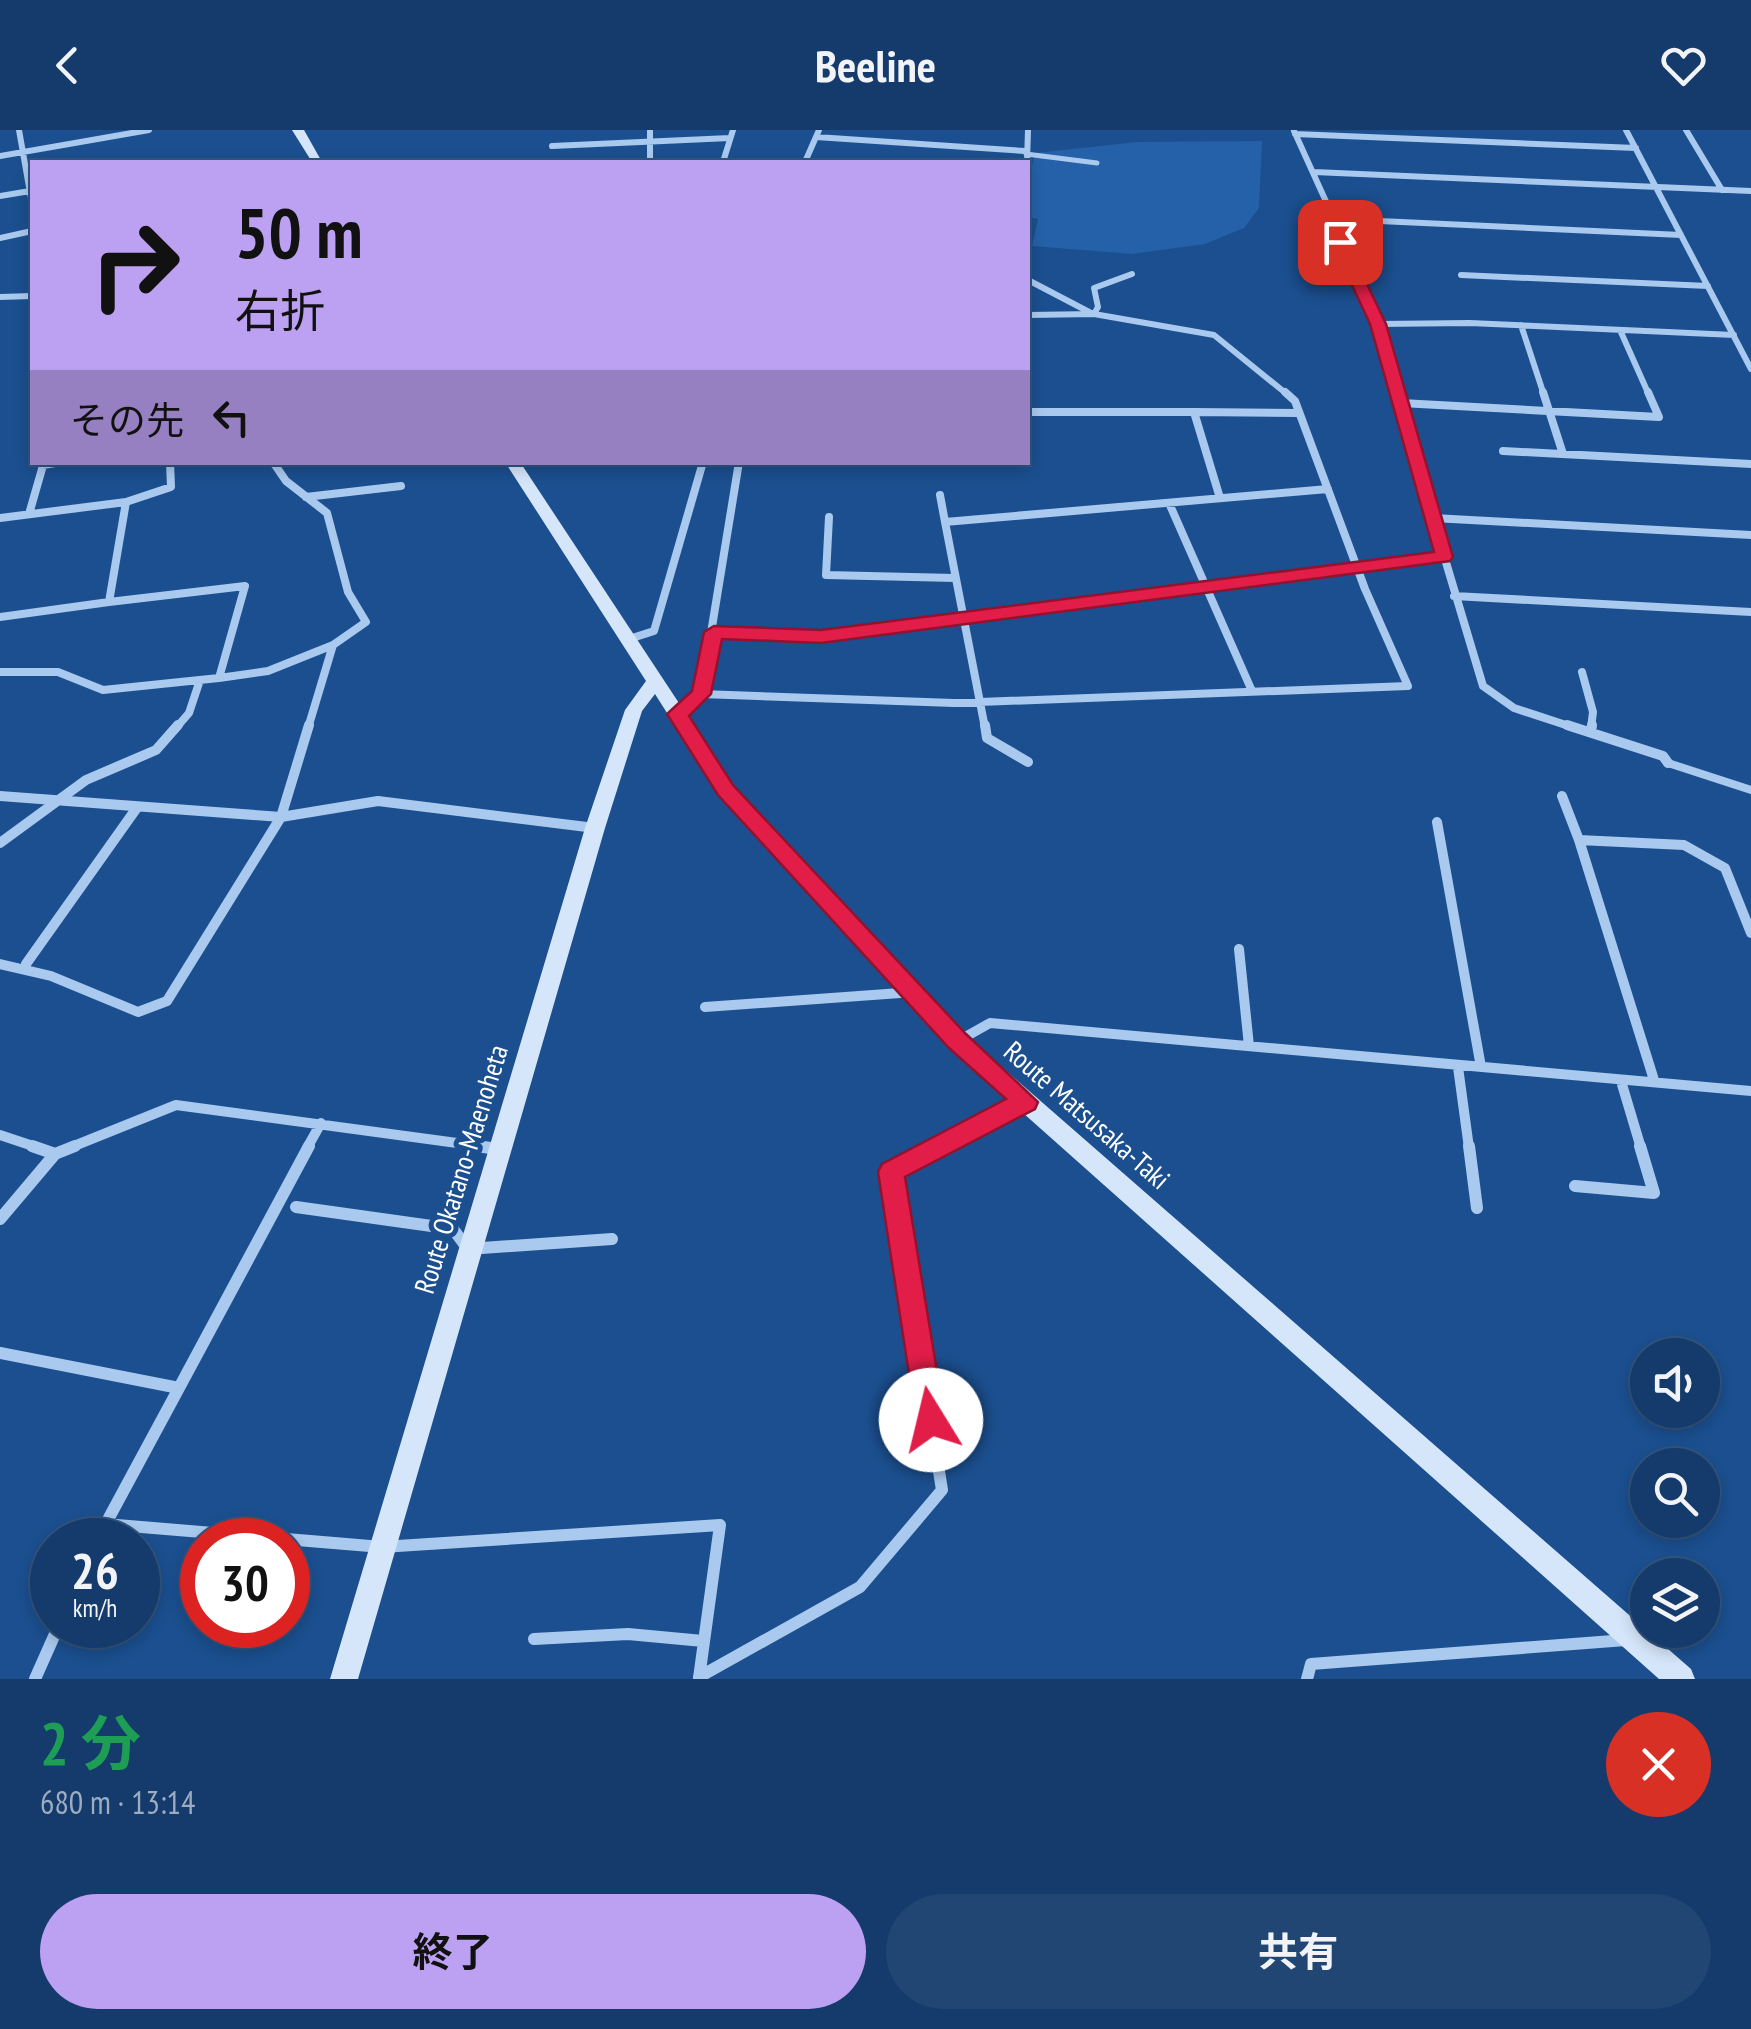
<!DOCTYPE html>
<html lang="ja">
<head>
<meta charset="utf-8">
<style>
	body { margin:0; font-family:"PT Sans Narrow","Noto Sans JP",sans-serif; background:#214673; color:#f1f3f6; height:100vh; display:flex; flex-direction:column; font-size:38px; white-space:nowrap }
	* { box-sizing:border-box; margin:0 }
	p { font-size:32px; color:#9dadc1 }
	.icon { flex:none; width:55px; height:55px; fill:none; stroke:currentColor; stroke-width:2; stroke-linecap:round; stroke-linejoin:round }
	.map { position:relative; height:1549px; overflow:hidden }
	.details { display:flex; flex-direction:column; background:#143b6b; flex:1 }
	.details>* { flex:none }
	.hud { position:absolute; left:30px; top:30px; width:1000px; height:305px; border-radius:0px; box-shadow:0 5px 15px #0003,0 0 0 2px #33557e; background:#bca0f2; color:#111; overflow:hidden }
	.controls { position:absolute; left:1630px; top:1208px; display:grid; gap:20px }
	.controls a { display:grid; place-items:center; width:90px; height:90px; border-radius:50%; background:#143b6b; box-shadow:0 5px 15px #0003,0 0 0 2px #33557e; font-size:50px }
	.speed { position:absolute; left:30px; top:1388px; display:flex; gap:20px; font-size:50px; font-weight:700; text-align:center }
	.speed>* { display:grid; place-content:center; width:130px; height:130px; border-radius:50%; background:#143b6b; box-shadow:0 5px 15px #0003,0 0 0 2px #33557e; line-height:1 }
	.speed small { font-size:25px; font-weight:400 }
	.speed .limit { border:15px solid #d22; background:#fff; color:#111 }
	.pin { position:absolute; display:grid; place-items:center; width:85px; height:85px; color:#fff; margin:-42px; border-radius:20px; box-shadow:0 5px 15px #0006 }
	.me { position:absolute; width:110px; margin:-55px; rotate:351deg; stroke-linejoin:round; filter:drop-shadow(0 0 8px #0008) }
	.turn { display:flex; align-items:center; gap:35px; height:210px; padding:0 40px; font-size:45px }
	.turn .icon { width:130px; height:130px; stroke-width:2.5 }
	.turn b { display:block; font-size:70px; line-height:85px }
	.then { display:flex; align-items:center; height:95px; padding:0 40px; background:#0003; gap:20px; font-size:38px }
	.round { display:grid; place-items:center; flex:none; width:105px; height:105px; border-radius:52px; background:#214673 }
	.summary { display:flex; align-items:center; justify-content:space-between; height:170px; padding:0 40px }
	h1 { font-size:60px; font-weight:700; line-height:75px; color:#1e9e55 }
	.primary-button { display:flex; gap:20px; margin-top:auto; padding:20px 40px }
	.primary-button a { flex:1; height:115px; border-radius:60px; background:#bca0f2; color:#111; font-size:40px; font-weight:700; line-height:115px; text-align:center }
	.primary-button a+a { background:#214673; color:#f1f3f6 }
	header { display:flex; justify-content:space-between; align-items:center; height:130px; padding:0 40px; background:#143b6b; font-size:45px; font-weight:700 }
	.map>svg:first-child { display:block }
	.green { fill:#2461a8 }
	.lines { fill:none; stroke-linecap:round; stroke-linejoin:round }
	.lane-far1 { stroke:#a9c9ee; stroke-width:5 }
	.lane { stroke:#a9c9ee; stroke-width:8 }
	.street-far3 { stroke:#a9c9ee; stroke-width:6 }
	.street-far2 { stroke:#a9c9ee; stroke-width:8 }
	.street-far1 { stroke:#a9c9ee; stroke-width:10 }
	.street { stroke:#a9c9ee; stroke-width:12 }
	.secondary { fill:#d6e6fa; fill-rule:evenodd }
	.route { fill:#e11d48; stroke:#92132f; stroke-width:2.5 }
	.labels { text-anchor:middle; stroke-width:10; stroke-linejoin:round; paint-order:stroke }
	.street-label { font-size:28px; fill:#fff; stroke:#1b4f8f }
</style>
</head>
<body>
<header><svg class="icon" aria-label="back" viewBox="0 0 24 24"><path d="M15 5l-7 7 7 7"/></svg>Beeline<svg class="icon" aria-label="heart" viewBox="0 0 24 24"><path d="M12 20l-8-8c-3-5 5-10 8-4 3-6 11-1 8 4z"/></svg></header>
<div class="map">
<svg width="1751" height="1549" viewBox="0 0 1751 1549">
	<rect width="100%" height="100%" fill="#1b4f8f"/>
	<path class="green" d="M 1262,11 L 1259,78 L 1244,98 L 1205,114 L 1132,124 L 1032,116 L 1038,89 L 1028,87 L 1028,54 L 1035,23 L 1137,12 Z"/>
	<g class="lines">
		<path class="lane-far1" d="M 1026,24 L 1097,33
			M 1339,112 L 1373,187"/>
		<path class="lane" d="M 1668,633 L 1751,660"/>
		<path class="street-far3" d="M 19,0 L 32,74
			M 650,0 L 650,32
			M 1626,0 L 1751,239
			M 1686,0 L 1722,60
			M 1294,1 L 1343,109 L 1339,112
			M 1295,4 L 1636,18
			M 816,7 L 1025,21
			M 552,16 L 730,8
			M 0,26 L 149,0
			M 723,32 L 733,0
			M 805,32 L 819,0
			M 1027,32 L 1028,0
			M 1314,42 L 1751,61
			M 0,66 L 30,61
			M 1336,89 L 1681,105
			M 0,108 L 32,101
			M 1461,145 L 1708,156
			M 1028,150 L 1093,184
			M 0,167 L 32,166
			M 1094,184 L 1098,177 L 1094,158 L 1132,144
			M 1028,185 L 1094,184 L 1214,205 L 1288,265
			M 1373,187 L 1396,265
			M 1378,194 L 1470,193 L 1734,205
			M 1521,195 L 1544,265
			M 1620,200 L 1649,265"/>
		<path class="street-far2" d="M 1395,262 L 1483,556 L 1514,578 L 1575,598
			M 1543,262 L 1563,324
			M 1401,273 L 1659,287 L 1648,262
			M 1028,282 L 1194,282
			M 1503,321 L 1751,334
			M 273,332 L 286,351 L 327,383 L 348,462 L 366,492 L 333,515
			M 43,335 L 61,332
			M 940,365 L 945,392 L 1328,359
			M 306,367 L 401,356
			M 1220,368 L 1194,282 L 1298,283
			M 1169,373 L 1252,561
			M 29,384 L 44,332
			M 829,387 L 826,445 L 955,448
			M 0,388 L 126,372 L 171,357 L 170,332
			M 1433,388 L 1751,405
			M 945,392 L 985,598
			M 1454,466 L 1751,482
			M 0,487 L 109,472
			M 714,503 L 821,506 L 1444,427
			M 626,510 L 654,501 L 703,332
			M 0,542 L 58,542 L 103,560 L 219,548 L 245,456 L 109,472 L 126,372
			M 1582,542 L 1593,582 L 1591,598
			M 219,548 L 268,541 L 333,515 L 308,598
			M 701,564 L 954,573 L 1408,556 L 1365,459 L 1295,271 L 1285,262
			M 677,584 L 701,564 L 739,332
			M 176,598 L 189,583 L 200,550"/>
		<path class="street-far1" d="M 985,595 L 987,608 L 1028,632
			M 1567,595 L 1663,626 L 1668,633
			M 1591,602 L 1592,595
			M 0,666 L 281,687 L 378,671 L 595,698
			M 1562,666 L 1579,710
			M 1437,692 L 1481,937
			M 0,713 L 86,650 L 156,620 L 178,595
			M 1239,819 L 1249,916
			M 0,834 L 51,846 L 138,882 L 167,871 L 281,687 L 309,595
			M 26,834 L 136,679
			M 705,877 L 914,862
			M 958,911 L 990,893 L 1751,961
			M 1458,937 L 1469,1018
			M 1654,950 L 1579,710 L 1684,715 L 1725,738 L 1751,803
			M 1621,951 L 1641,1018
			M 0,1005 L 39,1018
			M 69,1018 L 176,975 L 494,1018
			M 307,1018 L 321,993
			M 936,1018 L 1025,972"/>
		<path class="street" d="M 32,1016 L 55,1024
			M 476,1016 L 498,1019
			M 1469,1016 L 1477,1078
			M 1575,1056 L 1654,1063 L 1640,1016
			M 296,1077 L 453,1099 L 468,1119 L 612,1109
			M 0,1089 L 55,1024 L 75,1016
			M 0,1223 L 179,1258 L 97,1410
			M 179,1258 L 309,1016
			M 105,1394 L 382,1417 L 720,1395 L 699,1548
			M 534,1509 L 628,1504 L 703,1511
			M 699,1547 L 860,1457 L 942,1360 L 891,1042 L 941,1016
			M 35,1549 L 59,1495
			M 1307,1549 L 1311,1534 L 1626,1510"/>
		<path class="secondary" d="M 292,0 L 304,0 L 322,32 L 312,32 Z
			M 505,332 L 520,332 L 733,655 L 965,905 L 1691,1539 L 1695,1549 L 1659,1549 L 949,917 L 719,665 L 655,564 L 642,581 L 605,698 L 358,1549 L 330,1549 L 585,698 L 625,580 L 646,551 Z"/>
	</g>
	<path class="route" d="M 1340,107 L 1347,112 L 1386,194 L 1453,427 L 1450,431 L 821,513 L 722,509 L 711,564 L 689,586 L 733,655 L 966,904 L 1038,972 L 1035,979 L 905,1047 L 945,1290 L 941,1300 L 931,1304 L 920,1300 L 916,1290 L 878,1042 L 882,1034 L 1006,969 L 949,918 L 718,665 L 667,584 L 692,561 L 704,502 L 714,496 L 821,500 L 1434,422 L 1370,194 L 1332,112 Z"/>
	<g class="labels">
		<g class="street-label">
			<text transform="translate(1087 985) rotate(41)" y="10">Route Matsusaka-Taki</text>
			<text transform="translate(461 1039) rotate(-73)" y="10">Route Okatano-Maenoheta</text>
		</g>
	</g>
</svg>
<div class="controls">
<a><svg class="icon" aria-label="sound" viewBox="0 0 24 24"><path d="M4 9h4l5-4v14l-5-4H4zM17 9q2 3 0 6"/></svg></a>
<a><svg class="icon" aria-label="search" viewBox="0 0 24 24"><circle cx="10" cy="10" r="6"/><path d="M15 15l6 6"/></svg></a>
<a><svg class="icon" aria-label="layers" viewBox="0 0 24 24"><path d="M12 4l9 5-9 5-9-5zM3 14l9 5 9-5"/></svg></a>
</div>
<div class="speed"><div>26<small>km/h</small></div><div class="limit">30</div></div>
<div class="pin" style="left:1340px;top:112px;background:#d93025"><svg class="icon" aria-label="arrive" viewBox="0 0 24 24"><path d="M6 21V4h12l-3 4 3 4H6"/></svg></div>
<svg class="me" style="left:931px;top:1290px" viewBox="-20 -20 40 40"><circle r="19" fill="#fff"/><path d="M0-13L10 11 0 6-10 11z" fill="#e11d48"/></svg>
<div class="hud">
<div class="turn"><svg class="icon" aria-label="right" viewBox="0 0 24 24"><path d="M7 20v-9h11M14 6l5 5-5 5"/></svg><div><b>50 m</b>右折</div></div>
<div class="then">その先<svg class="icon" aria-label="left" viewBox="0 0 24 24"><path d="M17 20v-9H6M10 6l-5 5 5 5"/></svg></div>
</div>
</div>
<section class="details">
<div class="summary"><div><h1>2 分</h1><p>680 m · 13:14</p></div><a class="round" style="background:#d93025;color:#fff"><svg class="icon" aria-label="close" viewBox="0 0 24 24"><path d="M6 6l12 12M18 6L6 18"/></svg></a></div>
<div class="primary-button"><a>終了</a><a>共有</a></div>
</section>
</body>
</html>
